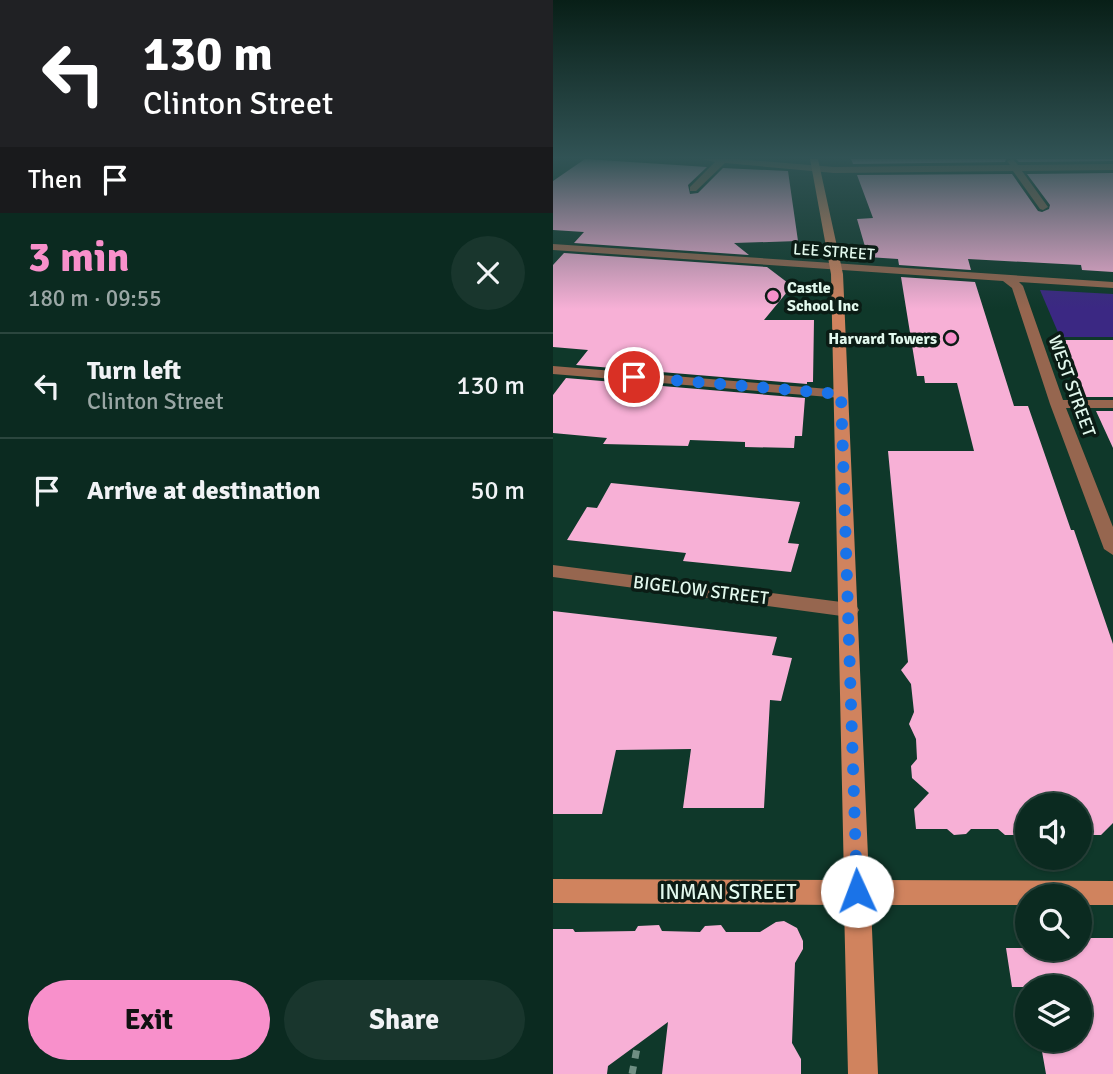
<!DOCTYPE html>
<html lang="en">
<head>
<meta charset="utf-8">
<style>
	body { margin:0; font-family:Signika,sans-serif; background:#19362d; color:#f1f3f6; height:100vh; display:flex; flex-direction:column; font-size:26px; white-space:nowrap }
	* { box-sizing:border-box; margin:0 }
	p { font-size:23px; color:#9aa7a5 }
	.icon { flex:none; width:38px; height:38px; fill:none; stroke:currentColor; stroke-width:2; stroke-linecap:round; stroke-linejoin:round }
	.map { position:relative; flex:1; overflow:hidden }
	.side { display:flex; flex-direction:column; background:#0b2a20; width:553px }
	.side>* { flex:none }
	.top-card { background:#202124; color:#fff; overflow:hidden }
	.fabs { position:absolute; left:462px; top:793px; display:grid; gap:14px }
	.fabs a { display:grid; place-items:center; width:77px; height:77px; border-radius:50%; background:#0b2a20; box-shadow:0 2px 5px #0004,0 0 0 2px #2b463e; font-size:35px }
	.pin { position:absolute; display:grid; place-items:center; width:60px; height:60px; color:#fff; margin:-30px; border:4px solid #fff; border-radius:50%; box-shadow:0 2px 7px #0007 }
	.me { position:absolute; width:77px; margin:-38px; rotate:358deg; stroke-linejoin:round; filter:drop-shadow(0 0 5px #0008) }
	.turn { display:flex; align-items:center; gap:24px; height:147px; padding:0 28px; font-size:32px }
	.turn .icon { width:91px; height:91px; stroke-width:2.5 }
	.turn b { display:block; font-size:49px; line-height:60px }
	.then { display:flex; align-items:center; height:66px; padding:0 28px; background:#0003; gap:14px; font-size:26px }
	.round { display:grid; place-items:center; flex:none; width:74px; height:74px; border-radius:37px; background:#19362d }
	.headline { display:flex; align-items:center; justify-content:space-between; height:119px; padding:0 28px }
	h1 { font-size:42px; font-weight:700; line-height:52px; color:#f890cb }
	.button { display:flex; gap:14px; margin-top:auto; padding:14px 28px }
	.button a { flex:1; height:80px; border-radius:42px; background:#f890cb; color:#111; font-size:28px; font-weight:700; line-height:80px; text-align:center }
	.button a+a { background:#19362d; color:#f1f3f6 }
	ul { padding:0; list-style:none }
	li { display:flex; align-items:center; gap:21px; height:105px; padding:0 28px; border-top:2px solid #2b463e }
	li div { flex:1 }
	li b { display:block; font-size:26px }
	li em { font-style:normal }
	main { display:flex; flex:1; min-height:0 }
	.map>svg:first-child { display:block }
	.green { fill:#3b2883 }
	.building { fill:#f7b0d6 }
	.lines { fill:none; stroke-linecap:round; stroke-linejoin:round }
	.path { stroke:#6f8f83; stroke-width:7; stroke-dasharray:8 8; stroke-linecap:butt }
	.street { fill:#96664f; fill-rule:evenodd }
	.secondary { fill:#d0835e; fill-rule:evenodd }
	.route { stroke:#1a73e8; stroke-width:12; stroke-dasharray:0 21.6 }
	.poi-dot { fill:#f890cb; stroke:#0b1c15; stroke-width:2.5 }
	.labels { text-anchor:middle; stroke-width:7; stroke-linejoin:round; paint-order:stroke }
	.far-street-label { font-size:16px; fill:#e2f8ed; stroke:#0b1c15 }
	.far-poi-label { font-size:16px; font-weight:bold; fill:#e2f8ed; stroke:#0b1c15; text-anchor:start }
	.street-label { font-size:18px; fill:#e2f8ed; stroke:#0b1c15 }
	.near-street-label { font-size:21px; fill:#e2f8ed; stroke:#0b1c15 }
</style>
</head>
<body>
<main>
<section class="side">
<div class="top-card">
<div class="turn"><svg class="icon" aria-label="left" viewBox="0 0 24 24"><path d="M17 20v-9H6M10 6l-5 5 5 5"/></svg><div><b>130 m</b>Clinton Street</div></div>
<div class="then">Then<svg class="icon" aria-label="arrive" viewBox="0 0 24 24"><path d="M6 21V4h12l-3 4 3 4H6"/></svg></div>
</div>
<div class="headline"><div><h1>3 min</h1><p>180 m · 09:55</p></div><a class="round"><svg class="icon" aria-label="close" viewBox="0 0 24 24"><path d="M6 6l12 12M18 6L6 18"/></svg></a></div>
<ul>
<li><svg class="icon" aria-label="left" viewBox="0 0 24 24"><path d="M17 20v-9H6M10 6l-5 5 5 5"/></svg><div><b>Turn left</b><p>Clinton Street</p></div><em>130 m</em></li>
<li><svg class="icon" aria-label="arrive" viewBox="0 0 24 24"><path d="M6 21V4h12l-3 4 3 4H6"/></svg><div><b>Arrive at destination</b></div><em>50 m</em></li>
</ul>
<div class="button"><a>Exit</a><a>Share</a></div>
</section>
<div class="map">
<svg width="560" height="1074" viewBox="0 0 560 1074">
	<rect width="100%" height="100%" fill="#0f382a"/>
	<path class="green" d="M 487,290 L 560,294 L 560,337 L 507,337 Z"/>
	<path class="building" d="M 32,159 L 154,167 L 135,185 L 137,194 L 145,193 L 170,168 L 235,171 L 245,241 L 181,243 L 196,255 L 21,243 L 31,232 L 0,230 L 0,181 Z
		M 298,159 L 453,159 L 452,162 L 300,164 Z
		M 463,159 L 560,159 L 560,161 L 466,162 Z
		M 560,173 L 560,272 L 529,270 L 528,265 L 415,259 L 418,270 L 346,265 L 345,259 L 315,257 L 304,219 L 320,218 L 304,175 L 459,174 L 485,211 L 489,212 L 496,209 L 497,205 L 474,174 Z
		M 11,253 L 214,267 L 239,286 L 211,320 L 261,320 L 260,382 L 254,382 L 254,384 L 23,365 L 35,350 L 0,347 L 0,265 Z
		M 348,277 L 422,282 L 461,406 L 475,406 L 518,530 L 521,530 L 560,644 L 560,823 L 548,835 L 536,835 L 527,828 L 527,805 L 474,805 L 474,825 L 466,835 L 452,835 L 445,829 L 418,829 L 413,834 L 401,835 L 394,829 L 363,829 L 361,809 L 376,793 L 359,778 L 358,766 L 364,759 L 363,739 L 356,724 L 361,712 L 358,684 L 348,670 L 355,662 L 335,451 L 421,451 L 404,383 L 372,383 L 371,376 L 364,376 Z
		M 508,340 L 560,340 L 560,397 L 530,397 Z
		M 13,378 L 252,398 L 249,436 L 242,436 L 241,448 L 192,447 L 192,442 L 137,440 L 135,446 L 50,444 L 54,438 L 0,433 L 0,395 Z
		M 543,411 L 560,411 L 560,448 Z
		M 58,483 L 247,502 L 235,543 L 246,544 L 238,572 L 130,561 L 133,553 L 14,540 L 34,507 L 44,508 Z
		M 0,611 L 224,637 L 219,655 L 239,658 L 228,701 L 217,700 L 211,808 L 130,808 L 138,749 L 63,750 L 49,814 L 0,814 Z
		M 231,921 L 244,928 L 250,941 L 250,949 L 242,963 L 239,1043 L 248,1059 L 248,1074 L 109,1074 L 115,1022 L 55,1066 L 54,1074 L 0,1074 L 0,929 L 20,929 L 22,932 L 82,931 L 85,926 L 106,925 L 109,931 L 147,932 L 152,926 L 168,925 L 173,932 L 207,932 L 223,922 Z
		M 527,938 L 560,938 L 560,1074 L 493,1074 L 487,1040 L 527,1040 L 527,987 L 459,987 L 453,948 L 527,948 Z"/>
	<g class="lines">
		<path class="path" d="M 79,1074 L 85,1043"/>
		<path class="street" d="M 149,159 L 183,159 L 281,167 L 457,165 L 454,161 L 460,159 L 465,165 L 560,164 L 560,170 L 469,171 L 495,207 L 490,210 L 487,209 L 460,171 L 281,173 L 172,163 L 143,191 L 137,191 L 137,187 L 162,162 Z
			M 0,244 L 560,282 L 560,288 L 466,282 L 470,286 L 510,400 L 560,400 L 560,408 L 513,408 L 560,527 L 560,555 L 551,549 L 497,404 L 459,288 L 450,281 L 0,250 Z
			M 0,366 L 288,390 L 295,394 L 288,398 L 0,374 Z
			M 0,565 L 296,603 L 303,605 L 306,610 L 303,615 L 296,617 L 0,577 Z"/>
		<path class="secondary" d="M 257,159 L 265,159 L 290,274 L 316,880 L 560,881 L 560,905 L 527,905 L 527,896 L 474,896 L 474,905 L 318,905 L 325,1074 L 295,1074 L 291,905 L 0,903 L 0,879 L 291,880 L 278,274 Z"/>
	</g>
	<linearGradient id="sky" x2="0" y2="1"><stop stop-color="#081f17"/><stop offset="0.51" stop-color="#315355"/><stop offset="1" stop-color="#315355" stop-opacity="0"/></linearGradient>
	<rect width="560" height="309" fill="url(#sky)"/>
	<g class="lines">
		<path class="route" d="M 81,377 L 288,394 L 304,891"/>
	</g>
	<g class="poi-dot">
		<circle cx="220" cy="296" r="7"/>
		<circle cx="398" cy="338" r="7"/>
	</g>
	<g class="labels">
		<g class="far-street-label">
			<text transform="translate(281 251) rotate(4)" y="6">LEE STREET</text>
		</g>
		<g class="far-poi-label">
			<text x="234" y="293">Castle<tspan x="234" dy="18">School Inc</tspan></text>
			<text x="384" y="344" text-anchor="end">Harvard Towers</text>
		</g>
		<g class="street-label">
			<text transform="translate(519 386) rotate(70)" y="6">WEST STREET</text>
			<text transform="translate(148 590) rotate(7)" y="6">BIGELOW STREET</text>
		</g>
		<g class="near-street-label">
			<text x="175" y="899">INMAN STREET</text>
		</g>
	</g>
</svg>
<div class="fabs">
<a><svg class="icon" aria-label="sound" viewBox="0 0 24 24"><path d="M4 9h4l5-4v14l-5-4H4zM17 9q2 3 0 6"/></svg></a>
<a><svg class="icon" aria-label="search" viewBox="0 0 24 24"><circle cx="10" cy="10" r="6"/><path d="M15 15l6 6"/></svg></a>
<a><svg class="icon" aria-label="layers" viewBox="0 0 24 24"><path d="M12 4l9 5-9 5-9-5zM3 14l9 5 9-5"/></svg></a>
</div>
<div class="pin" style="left:81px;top:377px;background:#d93025"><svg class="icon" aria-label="arrive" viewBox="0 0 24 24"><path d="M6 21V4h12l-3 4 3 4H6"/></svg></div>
<svg class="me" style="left:304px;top:891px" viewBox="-20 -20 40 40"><circle r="19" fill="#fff"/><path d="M0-13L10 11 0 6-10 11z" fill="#1a73e8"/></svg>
</div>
</main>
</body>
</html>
